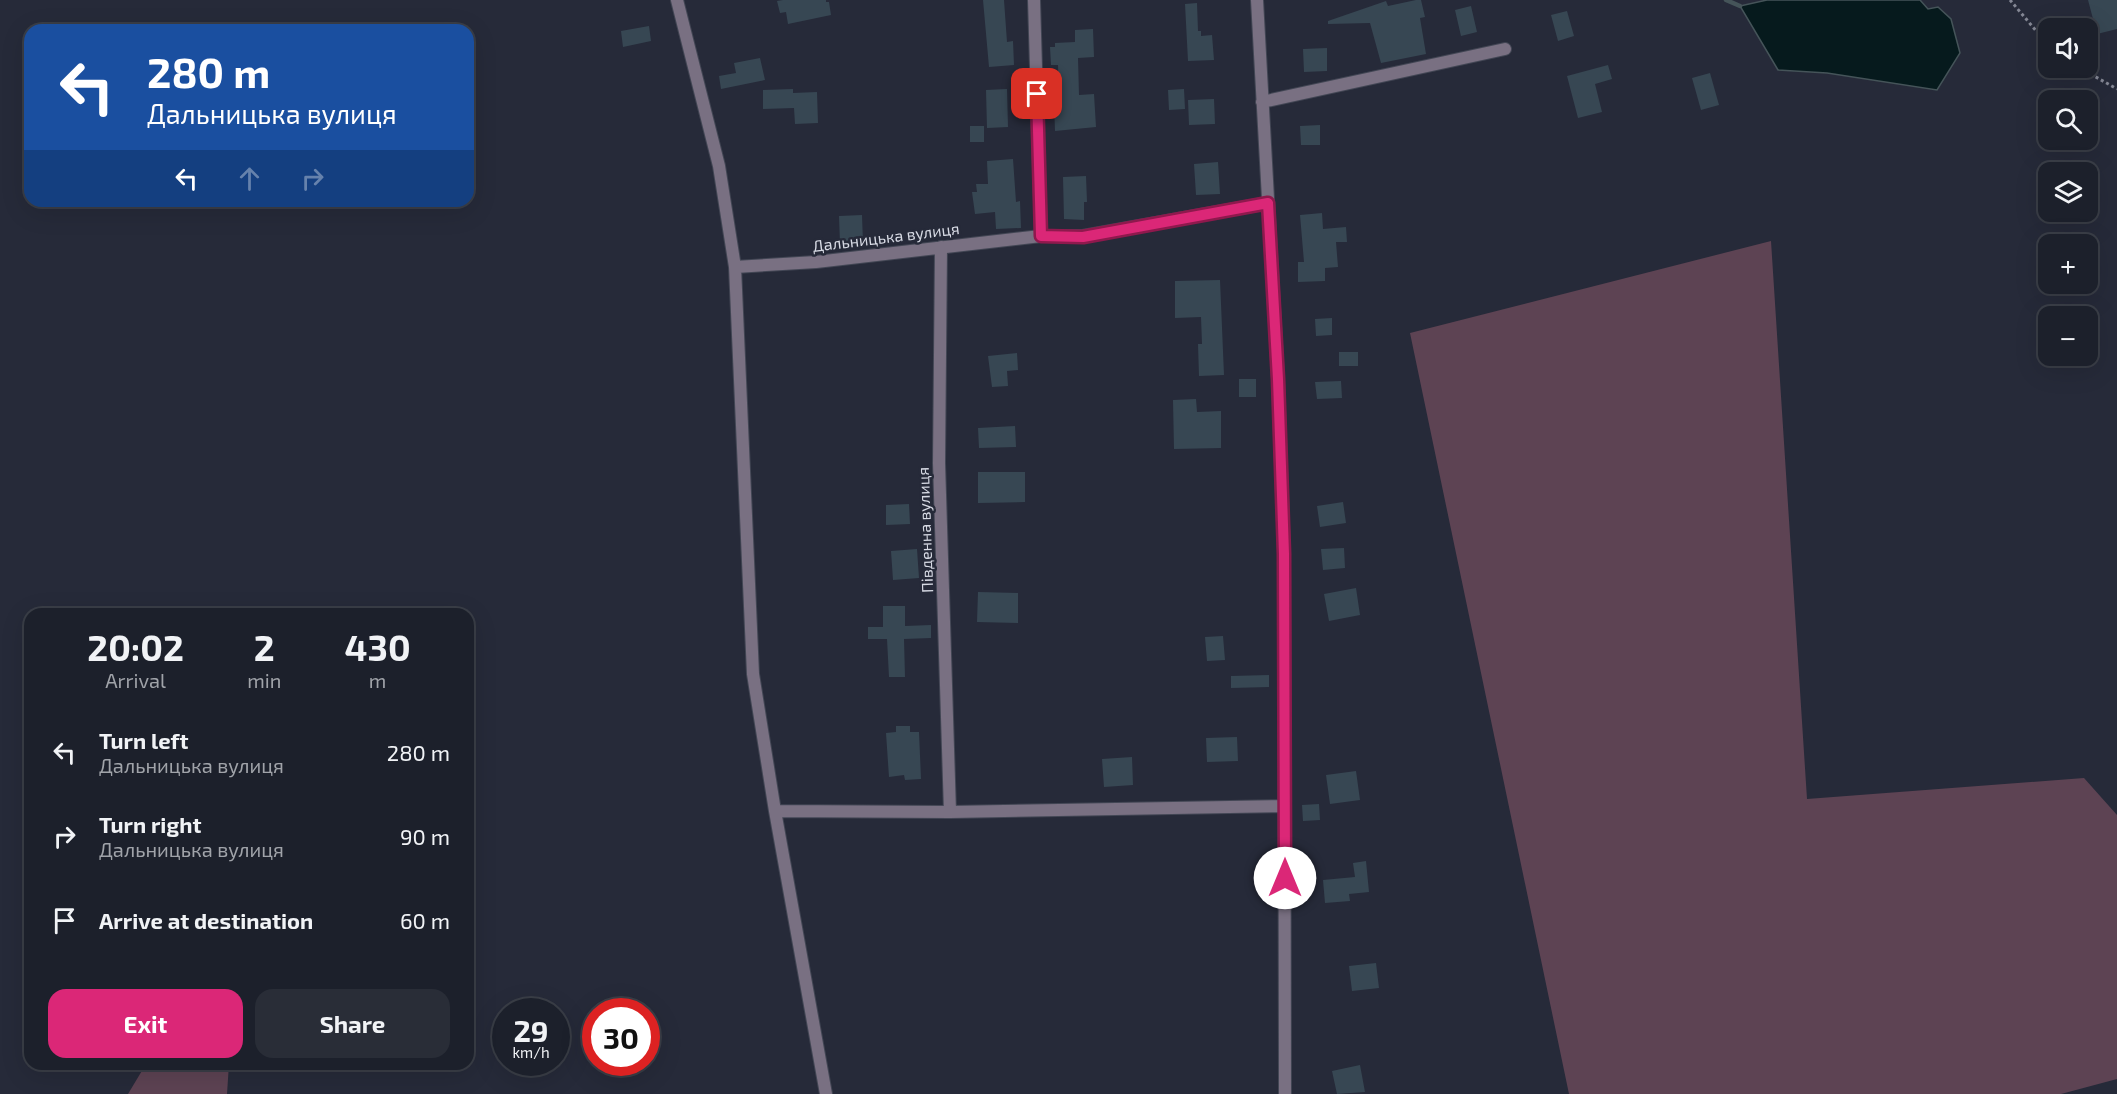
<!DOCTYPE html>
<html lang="en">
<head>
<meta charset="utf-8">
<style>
	body { margin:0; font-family:"Exo 2",sans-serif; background:#292d37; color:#f1f3f6; height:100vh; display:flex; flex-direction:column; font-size:22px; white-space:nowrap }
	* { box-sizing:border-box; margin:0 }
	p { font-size:20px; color:#a0a3a9 }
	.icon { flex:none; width:33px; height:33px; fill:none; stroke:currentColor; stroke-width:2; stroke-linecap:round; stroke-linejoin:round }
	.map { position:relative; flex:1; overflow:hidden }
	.panel { position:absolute; left:24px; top:608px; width:450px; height:462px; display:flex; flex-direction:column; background:#1c202b; border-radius:18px; box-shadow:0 6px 24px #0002,0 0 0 2px #3a3e47 }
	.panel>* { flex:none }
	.hud { position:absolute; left:24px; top:24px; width:450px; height:183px; border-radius:18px; box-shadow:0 6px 24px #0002,0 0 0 2px #3a3e47; background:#1a4fa0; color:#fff; overflow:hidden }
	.fabs { position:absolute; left:2038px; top:18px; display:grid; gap:12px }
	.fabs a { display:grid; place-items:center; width:60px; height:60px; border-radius:12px; background:#1c202b; box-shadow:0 6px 24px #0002,0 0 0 2px #3a3e47; font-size:30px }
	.speed { position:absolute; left:492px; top:998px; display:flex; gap:12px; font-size:30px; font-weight:700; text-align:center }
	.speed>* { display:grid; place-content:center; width:78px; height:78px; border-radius:50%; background:#1c202b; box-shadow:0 6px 24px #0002,0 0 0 2px #3a3e47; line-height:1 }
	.speed small { font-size:15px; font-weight:400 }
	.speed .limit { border:9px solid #d22; background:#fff; color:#111 }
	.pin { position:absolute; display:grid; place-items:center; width:51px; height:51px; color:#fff; margin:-26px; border-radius:12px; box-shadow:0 3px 9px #0006 }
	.me { position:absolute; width:66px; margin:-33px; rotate:0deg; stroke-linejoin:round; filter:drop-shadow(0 0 4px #0008) }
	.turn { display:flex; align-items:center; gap:21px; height:126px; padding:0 24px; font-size:27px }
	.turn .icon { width:78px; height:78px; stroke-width:2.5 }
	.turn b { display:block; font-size:42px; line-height:51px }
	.lanes { display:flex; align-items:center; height:57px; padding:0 24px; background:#0003; justify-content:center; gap:30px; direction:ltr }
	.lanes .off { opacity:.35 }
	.eta { display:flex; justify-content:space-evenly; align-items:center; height:102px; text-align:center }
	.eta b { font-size:36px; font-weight:700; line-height:42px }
	.cta { display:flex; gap:12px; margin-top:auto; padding:12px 24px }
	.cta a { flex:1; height:69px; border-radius:18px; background:#db2777; color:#fff; font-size:24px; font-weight:700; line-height:69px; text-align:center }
	.cta a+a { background:#292d37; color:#f1f3f6 }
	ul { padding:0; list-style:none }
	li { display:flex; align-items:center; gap:18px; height:84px; padding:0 24px }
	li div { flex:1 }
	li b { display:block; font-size:22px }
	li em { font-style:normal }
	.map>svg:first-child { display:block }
	.green { fill:#5d4353 }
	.water { fill:#061a1d; stroke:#455459; stroke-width:1.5 }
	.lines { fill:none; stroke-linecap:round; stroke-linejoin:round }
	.stream { stroke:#455459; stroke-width:4.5 }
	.building { fill:#374753 }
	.minor-casing { stroke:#424654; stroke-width:14 }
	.path { stroke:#848794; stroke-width:3; stroke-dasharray:3 3; stroke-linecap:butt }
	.minor { stroke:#797082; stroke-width:12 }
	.route-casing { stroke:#8e194d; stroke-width:15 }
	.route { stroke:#db2777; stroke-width:10 }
	.labels { text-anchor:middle; stroke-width:5; stroke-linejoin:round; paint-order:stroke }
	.street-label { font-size:16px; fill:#d7dae4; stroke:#262a39 }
</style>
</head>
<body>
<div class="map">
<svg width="2117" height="1094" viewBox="0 0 2117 1094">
	<rect width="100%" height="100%" fill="#262a39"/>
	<path class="green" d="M 1771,241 L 1807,799 L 2084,778 L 2117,815 L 2117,1079 L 2061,1094 L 1569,1094 L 1410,333 Z
		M 146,1064 L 229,1064 L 227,1094 L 128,1094 Z"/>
	<path class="water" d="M 1767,0 L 1920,0 L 1928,9 L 1938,7 L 1951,19 L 1960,53 L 1937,90 L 1827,73 L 1778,70 L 1740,6 Z"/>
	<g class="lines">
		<path class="stream" d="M 1726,0 L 1740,6"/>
	</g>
	<path class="building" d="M 783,0 L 826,0 L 826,2 L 829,2 L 831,15 L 788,24 L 786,12 L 780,13 L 777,1 Z
		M 983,0 L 1004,0 L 1007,42 L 1013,41 L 1014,65 L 989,67 Z
		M 1416,0 L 1421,0 L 1425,17 L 1420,18 L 1426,54 L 1381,63 L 1370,23 L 1328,24 L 1328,21 L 1386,1 L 1388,6 Z
		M 2088,0 L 2117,0 L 2117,29 L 2097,34 Z
		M 1197,3 L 1198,31 L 1201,31 L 1201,36 L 1212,35 L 1214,60 L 1188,61 L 1185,4 Z
		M 1471,6 L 1477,32 L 1461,36 L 1455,10 Z
		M 1567,11 L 1574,36 L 1558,41 L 1551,15 Z
		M 649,26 L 651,41 L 623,47 L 621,31 Z
		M 1093,29 L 1094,57 L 1078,58 L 1079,95 L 1094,94 L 1096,127 L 1055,131 L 1054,103 L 1059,103 L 1058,65 L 1051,65 L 1050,47 L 1055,47 L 1055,43 L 1075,42 L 1075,30 Z
		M 1327,48 L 1327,71 L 1304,72 L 1303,49 Z
		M 760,58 L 765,80 L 721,89 L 719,76 L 736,73 L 734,63 Z
		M 1608,65 L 1612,79 L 1595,84 L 1602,112 L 1578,118 L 1567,76 Z
		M 1710,73 L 1719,105 L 1701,110 L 1692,78 Z
		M 793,89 L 793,93 L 817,92 L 818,123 L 795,124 L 794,108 L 763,109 L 763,90 Z
		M 1007,89 L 1008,127 L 987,128 L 986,90 Z
		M 1184,89 L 1185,109 L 1169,110 L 1168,90 Z
		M 1214,99 L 1215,124 L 1189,125 L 1188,100 Z
		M 1320,125 L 1320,145 L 1301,145 L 1300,126 Z
		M 970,126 L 984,126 L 984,142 L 970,142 Z
		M 1013,159 L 1016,202 L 1020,201 L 1021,228 L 996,229 L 995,212 L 975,214 L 972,192 L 977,192 L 976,184 L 988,184 L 987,161 Z
		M 1218,162 L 1220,194 L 1196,195 L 1194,164 Z
		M 1086,176 L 1087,202 L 1084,202 L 1084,220 L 1064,219 L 1063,177 Z
		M 1322,213 L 1323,229 L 1346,227 L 1347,242 L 1336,242 L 1338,267 L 1325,268 L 1325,281 L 1298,282 L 1298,262 L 1304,262 L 1300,215 Z
		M 862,215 L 863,243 L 840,244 L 839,216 Z
		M 1220,280 L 1224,375 L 1199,376 L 1198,344 L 1202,344 L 1201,317 L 1175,318 L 1175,281 Z
		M 1332,318 L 1332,335 L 1316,336 L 1315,319 Z
		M 1339,352 L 1358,352 L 1358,366 L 1339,366 Z
		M 1017,353 L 1018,370 L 1007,371 L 1008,386 L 992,387 L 988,356 Z
		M 1239,379 L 1256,379 L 1256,397 L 1239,397 Z
		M 1341,381 L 1342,398 L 1317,399 L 1315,382 Z
		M 1196,399 L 1197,412 L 1221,411 L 1221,448 L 1174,449 L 1173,400 Z
		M 1015,426 L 1016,447 L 979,448 L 978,428 Z
		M 978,472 L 1025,472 L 1025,502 L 978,503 Z
		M 1343,502 L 1346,523 L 1320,527 L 1317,506 Z
		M 909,504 L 910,524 L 886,525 L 886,505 Z
		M 1344,548 L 1345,568 L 1323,570 L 1321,549 Z
		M 917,549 L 919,578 L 893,580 L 891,551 Z
		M 1356,588 L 1360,615 L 1329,621 L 1324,594 Z
		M 978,592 L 1018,593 L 1018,623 L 977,622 Z
		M 883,606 L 905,606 L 905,626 L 931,625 L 931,638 L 904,639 L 905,677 L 889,677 L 887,639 L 868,639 L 868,627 L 883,627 Z
		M 1223,636 L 1225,660 L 1207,661 L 1205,637 Z
		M 1269,675 L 1269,687 L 1231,688 L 1231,676 Z
		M 896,726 L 910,726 L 910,732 L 919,732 L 921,779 L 905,780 L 904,775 L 889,777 L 886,733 L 896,732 Z
		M 1237,737 L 1238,761 L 1207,762 L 1206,738 Z
		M 1132,757 L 1133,785 L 1104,787 L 1102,759 Z
		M 1356,771 L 1360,800 L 1330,804 L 1326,775 Z
		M 1319,804 L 1320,820 L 1303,821 L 1302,805 Z
		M 1366,861 L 1369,892 L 1349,894 L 1350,901 L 1325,903 L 1323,880 L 1355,877 L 1353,863 Z
		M 1376,963 L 1379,988 L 1352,991 L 1349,966 Z
		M 1360,1065 L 1365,1092 L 1337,1094 L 1332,1071 Z"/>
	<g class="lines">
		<g class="minor-casing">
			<path id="minor" d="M 677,0 L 719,166 L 735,267 L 753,674 L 775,811 L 826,1094
				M 1034,0 L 1041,236
				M 1257,0 L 1278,379 L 1284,553 L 1285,1094
				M 1262,102 L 1505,49
				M 941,247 L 939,463 L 950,812
				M 735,267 L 816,262 L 1041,236 L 1083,236 L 1268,203
				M 775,811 L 950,812 L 1285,806"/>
		</g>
		<path class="path" d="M 2010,0 L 2049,46
			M 2080,68 L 2117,89"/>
		<use href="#minor" class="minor"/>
	</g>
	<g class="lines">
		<g class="route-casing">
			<path id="route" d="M 1037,94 L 1041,236 L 1083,237 L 1268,203 L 1278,379 L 1284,554 L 1285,878"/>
		</g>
		<use href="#route" class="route"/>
	</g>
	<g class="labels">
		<g class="street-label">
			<text transform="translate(886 237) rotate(-7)" y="6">Дальницька вулиця</text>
			<text transform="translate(925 530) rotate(-92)" y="6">Південна вулиця</text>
		</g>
	</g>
</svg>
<div class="fabs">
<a><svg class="icon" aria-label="sound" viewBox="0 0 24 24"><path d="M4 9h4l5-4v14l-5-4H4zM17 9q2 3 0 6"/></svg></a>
<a><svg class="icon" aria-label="search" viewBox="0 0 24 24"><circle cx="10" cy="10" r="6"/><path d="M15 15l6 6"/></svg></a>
<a><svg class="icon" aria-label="layers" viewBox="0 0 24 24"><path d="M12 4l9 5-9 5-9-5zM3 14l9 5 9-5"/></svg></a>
<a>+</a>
<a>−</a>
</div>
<div class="speed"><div>29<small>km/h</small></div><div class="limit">30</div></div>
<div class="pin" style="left:1037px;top:94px;background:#d93025"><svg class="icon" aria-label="arrive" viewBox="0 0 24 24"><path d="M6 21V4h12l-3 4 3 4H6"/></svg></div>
<svg class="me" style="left:1285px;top:878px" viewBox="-20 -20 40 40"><circle r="19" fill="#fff"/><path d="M0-13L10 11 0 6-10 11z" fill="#db2777"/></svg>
<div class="hud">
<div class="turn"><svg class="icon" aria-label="left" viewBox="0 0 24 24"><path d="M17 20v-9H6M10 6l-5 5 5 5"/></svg><div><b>280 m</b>Дальницька вулиця</div></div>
<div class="lanes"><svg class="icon" aria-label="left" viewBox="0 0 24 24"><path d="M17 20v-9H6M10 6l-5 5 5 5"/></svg><svg class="icon off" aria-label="ahead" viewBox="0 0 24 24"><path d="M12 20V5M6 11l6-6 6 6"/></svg><svg class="icon off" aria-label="right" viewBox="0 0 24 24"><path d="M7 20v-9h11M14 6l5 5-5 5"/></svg></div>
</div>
<section class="panel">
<div class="eta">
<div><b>20:02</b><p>Arrival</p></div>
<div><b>2</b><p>min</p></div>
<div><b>430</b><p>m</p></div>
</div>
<ul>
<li><svg class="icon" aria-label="left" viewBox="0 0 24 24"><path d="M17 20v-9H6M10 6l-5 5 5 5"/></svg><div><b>Turn left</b><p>Дальницька вулиця</p></div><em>280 m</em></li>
<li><svg class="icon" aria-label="right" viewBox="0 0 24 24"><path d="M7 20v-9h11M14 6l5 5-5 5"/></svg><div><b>Turn right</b><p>Дальницька вулиця</p></div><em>90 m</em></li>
<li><svg class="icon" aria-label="arrive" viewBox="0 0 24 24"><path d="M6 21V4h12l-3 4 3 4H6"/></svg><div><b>Arrive at destination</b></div><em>60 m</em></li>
</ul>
<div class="cta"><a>Exit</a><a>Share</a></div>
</section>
</div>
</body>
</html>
